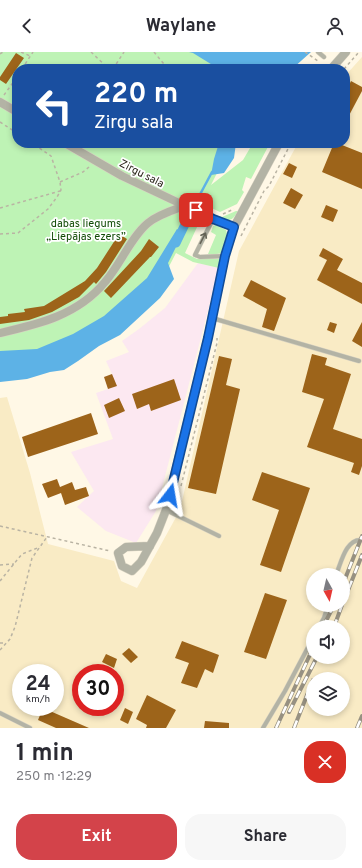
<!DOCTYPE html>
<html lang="en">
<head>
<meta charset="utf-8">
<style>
	body { margin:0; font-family:Overpass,sans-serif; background:#f7f7f7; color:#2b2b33; height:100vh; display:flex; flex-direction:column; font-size:15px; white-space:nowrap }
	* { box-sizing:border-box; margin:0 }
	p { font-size:13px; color:#7c7c81 }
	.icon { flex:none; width:22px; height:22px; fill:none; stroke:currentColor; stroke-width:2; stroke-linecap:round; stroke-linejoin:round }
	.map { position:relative; height:676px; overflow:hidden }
	.details { display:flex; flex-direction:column; background:#fff; flex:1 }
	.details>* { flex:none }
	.guide { position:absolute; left:12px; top:12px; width:338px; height:84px; border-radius:16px; box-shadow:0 2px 6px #0003; background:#1a4fa0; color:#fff; overflow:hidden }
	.needle { width:26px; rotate:172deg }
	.fabs { position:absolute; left:306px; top:516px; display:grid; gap:8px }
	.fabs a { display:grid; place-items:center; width:44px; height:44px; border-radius:50%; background:#fff; box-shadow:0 2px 6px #0003; font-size:20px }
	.speed { position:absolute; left:12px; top:612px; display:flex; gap:8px; font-size:20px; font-weight:700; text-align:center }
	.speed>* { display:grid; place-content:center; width:52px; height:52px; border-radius:50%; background:#fff; box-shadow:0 2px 6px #0003; line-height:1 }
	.speed small { font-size:10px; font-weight:400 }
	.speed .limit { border:6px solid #d22; background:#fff; color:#111 }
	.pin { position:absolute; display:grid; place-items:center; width:34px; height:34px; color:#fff; margin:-17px; border-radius:8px; box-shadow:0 2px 6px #0006 }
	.me { position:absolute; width:44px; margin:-22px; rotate:14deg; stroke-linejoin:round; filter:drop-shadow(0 0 3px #0008) }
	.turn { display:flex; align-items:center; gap:14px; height:84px; padding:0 16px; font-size:18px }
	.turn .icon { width:52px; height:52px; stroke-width:2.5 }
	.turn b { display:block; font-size:28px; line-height:34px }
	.round { display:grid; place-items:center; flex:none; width:42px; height:42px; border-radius:16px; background:#f7f7f7 }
	.head { display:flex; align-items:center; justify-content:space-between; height:68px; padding:0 16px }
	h1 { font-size:24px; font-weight:700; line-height:30px }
	.primary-button { display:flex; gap:8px; margin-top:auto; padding:8px 16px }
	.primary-button a { flex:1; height:46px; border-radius:16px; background:#d3434a; color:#fff; font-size:16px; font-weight:700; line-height:46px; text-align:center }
	.primary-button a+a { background:#f7f7f7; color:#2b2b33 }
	header { display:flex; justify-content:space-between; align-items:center; height:52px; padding:0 16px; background:#fff; font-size:18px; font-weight:700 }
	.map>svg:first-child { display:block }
	.commercial { fill:#fce8f1 }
	.built { fill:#f9ebc5; fill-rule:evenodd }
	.green { fill:#bef3b5 }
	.water { fill:#5db2e6 }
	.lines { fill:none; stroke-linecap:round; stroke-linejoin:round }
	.stream { stroke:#5db2e6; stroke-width:2.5 }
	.canal { stroke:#5db2e6; stroke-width:9 }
	.building { fill:#9d641a }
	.lane-casing { stroke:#d8d2c1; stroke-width:5 }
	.street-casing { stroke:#d8d2c1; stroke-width:9 }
	.path { stroke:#b9b3a3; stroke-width:1.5; stroke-dasharray:3 3; stroke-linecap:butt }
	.lane { stroke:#b3b3a5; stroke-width:4 }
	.street { stroke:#b3b3a5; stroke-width:8 }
	.rail-casing { stroke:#979182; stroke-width:4 }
	.rail { stroke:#fff; stroke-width:2.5; stroke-dasharray:8; stroke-linecap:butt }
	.oneway { stroke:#676558 }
	.route-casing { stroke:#114b97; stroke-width:10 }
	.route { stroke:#1a73e8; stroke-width:7 }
	.labels { text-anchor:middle; stroke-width:3.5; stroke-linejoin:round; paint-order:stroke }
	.street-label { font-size:11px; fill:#292519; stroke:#fff }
	.park-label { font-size:11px; fill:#114b06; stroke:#fff }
</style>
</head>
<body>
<header><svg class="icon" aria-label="back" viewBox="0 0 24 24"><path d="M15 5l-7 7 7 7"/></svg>Waylane<svg class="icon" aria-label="person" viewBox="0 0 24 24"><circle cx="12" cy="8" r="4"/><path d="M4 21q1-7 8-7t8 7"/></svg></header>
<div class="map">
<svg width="362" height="676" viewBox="0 0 362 676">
	<rect width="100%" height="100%" fill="#fff8e6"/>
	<path class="commercial" d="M 198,211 L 219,216 L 156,459 L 136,491 L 106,479 L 77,455 L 94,439 L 71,400 L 113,387 L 96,341 L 108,337 L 104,325 L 112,322 L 106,309 L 129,300 L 122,289 L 139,277 L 165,256 Z"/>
	<path class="built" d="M 362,5 L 362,676 L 0,676 L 0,346 L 7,345 L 30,421 L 48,492 L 114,509 L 121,529 L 137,536 L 180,458 L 239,199 L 298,91 L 345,91 L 345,24 ZM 313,523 L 343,523 L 343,553 L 313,553 ZM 313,575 L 343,575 L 343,605 L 313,605 ZM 21,621 L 55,621 L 55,655 L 21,655 ZM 81,621 L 115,621 L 115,655 L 81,655 ZM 313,627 L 343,627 L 343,657 L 313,657 Z"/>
	<path class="green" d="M 0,0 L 284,0 L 270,17 L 17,17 L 17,91 L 232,91 L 211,133 L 243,108 L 253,91 L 270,91 L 251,127 L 246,125 L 242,138 L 244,140 L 237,152 L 220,160 L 207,154 L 202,150 L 196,162 L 206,167 L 202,175 L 198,173 L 185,201 L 197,207 L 220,207 L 221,210 L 219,216 L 193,210 L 176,201 L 163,226 L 81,291 L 0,320 Z
		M 236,159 L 238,159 C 231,174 223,167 212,162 L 222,165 Z
		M 216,173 L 226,178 L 228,185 L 222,201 L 217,202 L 208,202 L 216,183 L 211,180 L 213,174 Z"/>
	<path class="water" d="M 189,0 L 311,0 L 292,17 L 219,17 L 193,1 Z
		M 219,91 L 236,91 L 234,106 L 224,121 L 211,123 L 214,107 Z
		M 177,177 L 180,179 L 182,183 L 168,211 L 174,227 L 160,246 L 120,283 L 99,294 L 78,309 L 64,318 L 50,320 L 27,327 L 0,330 L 0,299 L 37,297 L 73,282 L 104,264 L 147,226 Z"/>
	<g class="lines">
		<path class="stream" d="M 196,150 L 212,120"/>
		<path class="canal" d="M 176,191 L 190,162"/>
	</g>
	<path class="building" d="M 16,1 L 24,6 L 6,32 L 0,28 L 0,25 Z
		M 351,29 L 362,35 L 362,39 L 345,71 L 345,41 Z
		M 334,91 L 337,91 L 362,101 L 362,137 L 322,120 Z
		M 289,111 L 297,115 L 292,126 L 283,122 Z
		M 291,136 L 303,143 L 295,157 L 283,151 Z
		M 326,153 L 338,158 L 333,170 L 321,165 Z
		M 119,182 L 127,187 L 106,220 L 96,232 L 94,230 L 79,245 L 52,260 L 29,268 L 0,272 L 0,265 L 8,264 L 8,262 L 25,260 L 24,257 L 44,254 L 85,229 L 97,216 Z
		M 149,187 L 159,195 L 151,205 L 150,205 L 111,246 L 104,239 L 141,199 Z
		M 323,196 L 343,207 L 337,218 L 362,231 L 362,252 L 317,228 L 327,208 L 319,204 Z
		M 251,228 L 286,246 L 274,279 L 262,275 L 267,257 L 243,244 Z
		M 330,270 L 337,272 L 334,281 L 327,278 Z
		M 362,270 L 362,295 L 352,289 Z
		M 312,302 L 327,306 L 325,313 L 351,322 L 333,377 L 362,387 L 362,414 L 359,423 L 351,420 L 354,411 L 307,395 L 324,347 L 302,340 Z
		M 219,304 L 232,307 L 226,333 L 240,337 L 216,442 L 188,436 Z
		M 112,322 L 117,334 L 108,337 L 104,325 Z
		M 174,327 L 181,348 L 151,359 L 149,352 L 137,357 L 132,342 Z
		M 119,346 L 125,359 L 109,366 L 104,353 Z
		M 91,361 L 98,382 L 28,405 L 22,385 Z
		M 262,420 L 310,436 L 281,520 L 260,513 L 279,458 L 252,448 Z
		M 57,427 L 60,435 L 72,430 L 75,438 L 86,435 L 89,444 L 65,453 L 61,441 L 48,446 L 42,432 Z
		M 265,541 L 287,548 L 266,607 L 244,600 Z
		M 182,589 L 219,603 L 213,621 L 205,617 L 197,636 L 181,631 L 189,611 L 175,606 Z
		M 129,596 L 138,605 L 131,611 L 122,602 Z
		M 106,602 L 117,607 L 114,616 L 102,610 Z
		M 147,643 L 176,658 L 166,676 L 146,676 L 147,673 L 136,667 Z
		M 43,656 L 89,676 L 56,676 L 38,668 Z
		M 125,656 L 133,660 L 128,672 L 120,668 Z
		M 205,669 L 229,671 L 229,676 L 204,676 Z"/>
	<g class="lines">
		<g class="lane-casing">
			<path id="lane" d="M 318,0 L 324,5
				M 213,167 L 195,203 L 200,205 L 225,204
				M 212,266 L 359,309
				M 166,458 L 219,484
				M 336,523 C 341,511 346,486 362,488
				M 319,575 L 324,566 L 328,553
				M 0,661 L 30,676
				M 263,676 L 285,639 L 313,586"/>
		</g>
		<g class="street-casing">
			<path id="street" d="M 331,17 L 346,0
				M 0,50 L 17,60
				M 65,91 L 122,124 L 213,167 L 234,175
				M 0,281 C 39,272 78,263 105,230 C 120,213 131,185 148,171 C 159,162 174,158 187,153
				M 150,494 L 126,495 L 118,501 L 122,514 L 132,519 L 141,510 L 157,481 L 166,458 L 208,285 L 225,204 L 234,175 L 279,91"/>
		</g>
		<path class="path" d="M 21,0 L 30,4
			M 91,0 L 109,17
			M 154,0 L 168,17
			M 305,0 L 318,9
			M 0,2 L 3,0
			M 22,17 L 33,0
			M 113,17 L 124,0
			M 344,17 L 359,0
			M 4,43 L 17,25
			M 0,70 L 17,81
			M 60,130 L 83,120 L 89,115
			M 0,156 L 60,139
			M 223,162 L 234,157
			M 0,182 L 18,181 L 48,157 L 57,145 L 61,138 L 60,130 L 51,104 L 32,91
			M 241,184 L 264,139 L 269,134 L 291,91
			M 181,434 L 217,291 L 217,286
			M 0,474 L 110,499
			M 0,513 L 14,512
			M 0,529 L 22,502 L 40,495
			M 0,591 L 6,591
			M 0,598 L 10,587 L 15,575 L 32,506 L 47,485"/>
		<use href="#lane" class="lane"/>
		<use href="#street" class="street"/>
		<g class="rail-casing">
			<path id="rail" d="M 343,532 L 362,484
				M 343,551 L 362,503
				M 323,575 L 334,553
				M 334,575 L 342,553
				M 289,660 L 317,605
				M 276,676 L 313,596
				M 294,676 L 313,628
				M 357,676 L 362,664"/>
		</g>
		<use href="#rail" class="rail"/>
	</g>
	<defs><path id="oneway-shaft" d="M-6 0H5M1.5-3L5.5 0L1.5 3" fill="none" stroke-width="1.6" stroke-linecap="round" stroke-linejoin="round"/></defs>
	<use class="oneway" href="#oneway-shaft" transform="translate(203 186) rotate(-63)"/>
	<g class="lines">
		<g class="route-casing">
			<path id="route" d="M 170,443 L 208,286 L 225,204 L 234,175 L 213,167 L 196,158"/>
		</g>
		<use href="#route" class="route"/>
	</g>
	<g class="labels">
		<g class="street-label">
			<text transform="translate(142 121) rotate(27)" y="4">Zirgu sala</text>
		</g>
		<g class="park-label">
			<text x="86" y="175">dabas liegums<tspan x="86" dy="13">„Liepājas ezers”</tspan></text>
		</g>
	</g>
</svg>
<div class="fabs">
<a><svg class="needle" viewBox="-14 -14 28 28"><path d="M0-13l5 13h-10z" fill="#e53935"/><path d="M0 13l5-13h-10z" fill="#7c7c81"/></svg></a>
<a><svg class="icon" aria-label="sound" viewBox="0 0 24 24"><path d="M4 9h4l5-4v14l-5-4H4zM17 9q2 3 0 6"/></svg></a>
<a><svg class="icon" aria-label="layers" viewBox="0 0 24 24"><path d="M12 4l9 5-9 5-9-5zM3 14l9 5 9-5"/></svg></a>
</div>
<div class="speed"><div>24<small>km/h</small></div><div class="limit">30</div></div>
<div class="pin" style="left:196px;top:158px;background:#d93025"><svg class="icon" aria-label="arrive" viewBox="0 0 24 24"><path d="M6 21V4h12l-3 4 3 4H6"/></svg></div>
<svg class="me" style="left:170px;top:443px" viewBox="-20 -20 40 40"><path d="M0-17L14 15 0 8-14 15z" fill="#1a73e8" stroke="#fff" stroke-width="4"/></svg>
<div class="guide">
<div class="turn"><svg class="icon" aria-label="left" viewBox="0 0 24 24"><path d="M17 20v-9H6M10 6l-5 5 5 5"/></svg><div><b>220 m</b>Zirgu sala</div></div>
</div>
</div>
<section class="details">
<div class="head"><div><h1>1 min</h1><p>250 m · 12:29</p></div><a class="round" style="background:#d93025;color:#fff"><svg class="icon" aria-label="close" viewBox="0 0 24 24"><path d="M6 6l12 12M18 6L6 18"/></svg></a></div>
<div class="primary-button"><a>Exit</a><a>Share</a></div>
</section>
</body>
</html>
